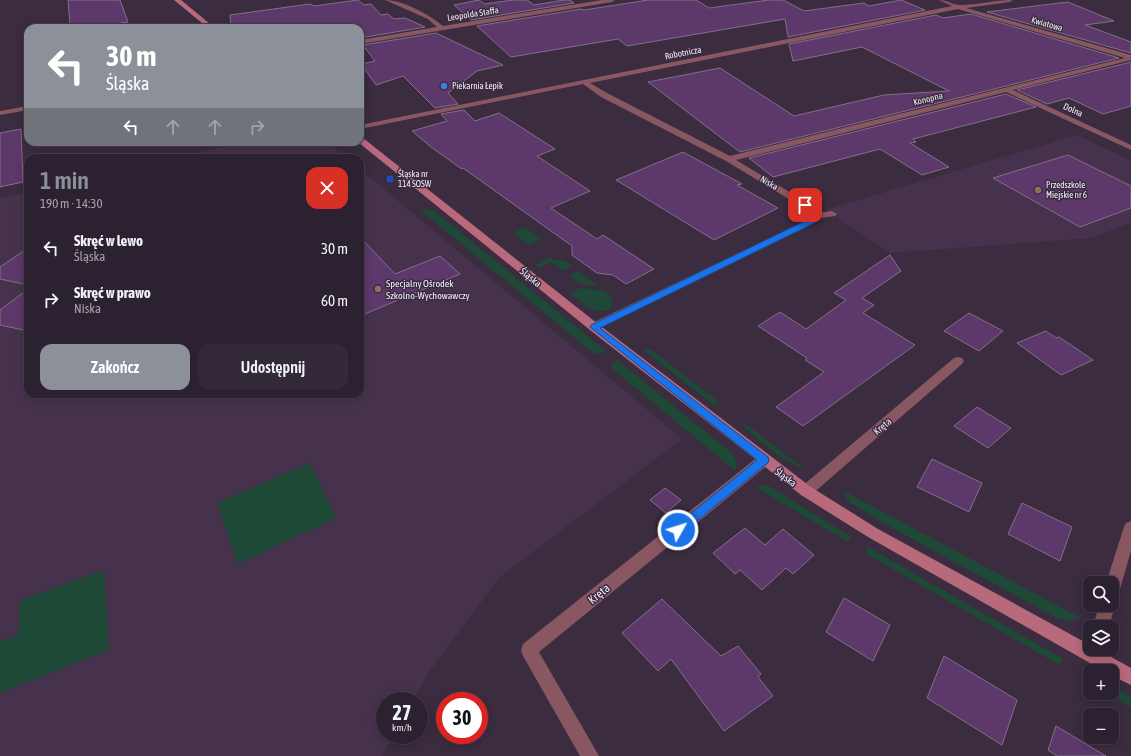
<!DOCTYPE html>
<html lang="pl">
<head>
<meta charset="utf-8">
<style>
	body { margin:0; font-family:"Asap Condensed",sans-serif; background:#342938; color:#f1f3f6; height:100vh; display:flex; flex-direction:column; font-size:15px; white-space:nowrap }
	* { box-sizing:border-box; margin:0 }
	p { font-size:13px; color:#a6a3ab }
	.icon { flex:none; width:22px; height:22px; fill:none; stroke:currentColor; stroke-width:2; stroke-linecap:round; stroke-linejoin:round }
	.map { position:relative; flex:1; overflow:hidden }
	.sheet { position:absolute; left:24px; top:154px; width:340px; height:244px; display:flex; flex-direction:column; background:#2c2130; border-radius:12px; box-shadow:0 2px 10px #0003,0 0 0 1px #483e4c }
	.sheet>* { flex:none }
	.banner { position:absolute; left:24px; top:24px; width:340px; height:122px; border-radius:12px; box-shadow:0 2px 10px #0003,0 0 0 1px #483e4c; background:#8c9099; color:#fff; overflow:hidden }
	.tools { position:absolute; left:1083px; top:576px; display:grid; gap:8px }
	.tools a { display:grid; place-items:center; width:36px; height:36px; border-radius:8px; background:#2c2130; box-shadow:0 2px 10px #0003,0 0 0 1px #483e4c; font-size:20px }
	.speed { position:absolute; left:376px; top:692px; display:flex; gap:8px; font-size:20px; font-weight:700; text-align:center }
	.speed>* { display:grid; place-content:center; width:52px; height:52px; border-radius:50%; background:#2c2130; box-shadow:0 2px 10px #0003,0 0 0 1px #483e4c; line-height:1 }
	.speed small { font-size:10px; font-weight:400 }
	.speed .limit { border:6px solid #d22; background:#fff; color:#111 }
	.pin { position:absolute; display:grid; place-items:center; width:34px; height:34px; color:#fff; margin:-17px; border-radius:8px; box-shadow:0 2px 6px #0006 }
	.me { position:absolute; width:44px; margin:-22px; rotate:51deg; stroke-linejoin:round; filter:drop-shadow(0 0 3px #0008) }
	.turn { display:flex; align-items:center; gap:14px; height:84px; padding:0 16px; font-size:18px }
	.turn .icon { width:52px; height:52px; stroke-width:2.5 }
	.turn b { display:block; font-size:28px; line-height:34px }
	.lanes { display:flex; align-items:center; height:38px; padding:0 16px; background:#0003; justify-content:center; gap:20px; direction:ltr }
	.lanes .off { opacity:.35 }
	.round { display:grid; place-items:center; flex:none; width:42px; height:42px; border-radius:12px; background:#342938 }
	.head { display:flex; align-items:center; justify-content:space-between; height:68px; padding:0 16px }
	h1 { font-size:24px; font-weight:600; line-height:30px; color:#8c9099 }
	.action { display:flex; gap:8px; margin-top:auto; padding:8px 16px }
	.action a { flex:1; height:46px; border-radius:12px; background:#8c9099; color:#fff; font-size:16px; font-weight:600; line-height:46px; text-align:center }
	.action a+a { background:#342938; color:#f1f3f6 }
	ul { padding:0; list-style:none }
	li { display:flex; align-items:center; gap:12px; height:52px; padding:0 16px }
	li div { flex:1 }
	li b { display:block; font-size:15px }
	li em { font-style:normal }
	.map>svg:first-child { display:block }
	.built { fill:#46324c }
	.green { fill:#1e4936 }
	.building { fill:#5d386a; stroke:#817087 }
	.lines { fill:none; stroke-linecap:round; stroke-linejoin:round }
	.street { fill:#895762; fill-rule:evenodd }
	.secondary { fill:#b8697b; fill-rule:evenodd }
	.route { fill:#1a73e8; stroke:#114b97 }
	.shop-dot { fill:#3f7fe0; stroke:#3b2c40; stroke-width:1.5 }
	.transit-dot { fill:#1a4fb4; stroke:#3b2c40; stroke-width:1.5 }
	.education-dot { fill:#8d6e63; stroke:#3b2c40; stroke-width:1.5 }
	.labels { text-anchor:middle; stroke-width:3; stroke-linejoin:round; paint-order:stroke }
	.far-street-label { font-size:9px; fill:#f5ebf9; stroke:#3b2c40 }
	.far-poi-label { font-size:9px; fill:#f5ebf9; stroke:#3b2c40; text-anchor:start }
	.street-label { font-size:10px; fill:#f5ebf9; stroke:#3b2c40 }
	.poi-label { font-size:10px; fill:#f5ebf9; stroke:#3b2c40; text-anchor:start }
	.near-street-label { font-size:12px; fill:#f5ebf9; stroke:#3b2c40 }
</style>
</head>
<body>
<div class="map">
<svg width="1131" height="756" viewBox="0 0 1131 756">
	<rect width="100%" height="100%" fill="#3b2c40"/>
	<path class="built" d="M 1077,135 L 1131,161 L 1131,223 L 1091,238 L 890,253 L 825,210 Z
		M 243,142 L 326,142 L 347,158 L 175,158 Z
		M 360,169 L 682,439 L 500,577 L 429,672 L 413,701 L 385,701 L 385,735 L 394,735 L 382,756 L 0,756 L 0,199 L 28,192 L 28,394 L 360,394 Z"/>
	<path class="green" d="M 419,209 L 433,210 L 607,352 L 598,354 L 592,352 Z
		M 525,227 L 541,239 L 528,245 L 513,233 Z
		M 548,258 L 564,261 L 572,266 L 563,271 L 551,262 L 539,268 L 535,265 Z
		M 578,271 L 598,286 L 581,284 L 569,276 Z
		M 580,288 L 605,291 L 612,297 L 611,309 C 592,316 584,304 571,293 Z
		M 641,348 L 652,350 L 719,402 L 714,405 Z
		M 617,360 L 728,450 C 734,455 739,463 735,471 L 614,370 L 611,365 Z
		M 746,424 L 794,461 L 807,469 C 786,466 760,440 743,426 Z
		M 310,463 L 336,518 L 238,564 L 217,503 Z
		M 756,486 L 769,486 L 851,537 L 848,542 L 765,493 Z
		M 844,491 L 1081,618 L 1068,621 L 1059,619 L 894,529 L 852,504 L 846,498 Z
		M 868,547 L 1063,659 L 1061,666 L 865,553 Z
		M 104,570 L 109,650 L 0,693 L 0,642 L 18,635 L 20,600 Z
		M 1112,686 L 1131,697 L 1131,707 L 1107,693 L 1112,693 Z"/>
	<path class="building" d="M 68,0 L 120,0 L 128,22 L 91,28 L 90,24 L 73,27 L 73,24 L 70,24 Z
		M 358,0 L 364,5 L 371,4 L 381,15 L 388,14 L 394,19 L 405,18 L 425,27 L 360,38 L 360,28 L 231,28 L 230,15 L 310,4 L 314,6 Z
		M 479,0 L 484,4 L 513,0 L 527,0 L 534,5 L 564,0 L 570,0 L 574,3 L 471,20 L 454,5 Z
		M 648,0 L 696,0 L 709,8 L 769,0 L 783,0 L 804,11 L 864,3 L 869,6 L 901,0 L 925,10 L 788,37 L 785,19 L 627,46 L 618,39 L 511,57 L 477,26 L 581,9 L 584,10 Z
		M 1068,2 L 1114,21 L 1085,25 L 1131,42 L 1131,53 L 987,12 Z
		M 971,14 L 1119,58 L 740,152 L 648,82 L 720,68 L 794,116 L 884,95 L 949,91 L 862,47 L 793,61 L 789,44 L 936,15 L 943,18 Z
		M 436,33 L 503,65 L 477,71 L 448,93 L 458,104 L 435,108 L 403,76 L 376,85 L 361,64 L 375,61 L 363,45 Z
		M 1131,62 L 1131,106 L 1103,114 L 1069,98 L 1047,104 L 1017,90 Z
		M 1006,94 L 1036,107 L 913,139 L 916,142 L 910,143 L 949,167 L 922,175 L 880,149 L 773,177 L 749,158 Z
		M 464,110 L 475,121 L 499,113 L 555,149 L 537,156 L 590,191 L 551,208 L 597,239 L 603,235 L 654,269 L 626,284 L 613,275 L 597,273 L 572,255 L 572,246 L 463,168 L 462,169 L 431,147 L 412,131 L 447,121 L 441,114 Z
		M 21,129 L 23,182 L 0,187 L 0,133 Z
		M 683,152 L 742,184 L 737,185 L 778,208 L 714,240 L 616,180 Z
		M 1068,155 L 1131,186 L 1131,208 L 1080,227 L 993,178 Z
		M 360,237 L 395,274 L 440,256 L 460,274 L 360,316 Z
		M 28,248 L 28,285 L 0,279 L 0,267 Z
		M 890,255 L 901,271 L 862,298 L 874,305 L 863,313 L 915,345 L 803,426 L 776,407 L 824,372 L 805,360 L 807,358 L 758,326 L 780,312 L 806,329 L 846,300 L 834,293 Z
		M 28,289 L 28,331 L 0,325 L 0,310 Z
		M 969,313 L 1003,331 L 979,351 L 944,331 Z
		M 1046,331 L 1056,338 L 1059,337 L 1093,360 L 1061,375 L 1017,343 Z
		M 977,407 L 1011,428 L 988,448 L 954,426 Z
		M 932,459 L 982,483 L 969,512 L 917,487 Z
		M 665,488 L 681,500 L 666,513 L 650,500 Z
		M 1022,503 L 1072,527 L 1060,561 L 1008,534 Z
		M 745,528 L 765,545 L 783,529 L 814,555 L 793,574 L 786,568 L 762,590 L 740,570 L 735,574 L 713,553 Z
		M 844,598 L 890,625 L 873,661 L 826,632 Z
		M 662,599 L 721,656 L 738,646 L 761,674 L 758,677 L 773,696 L 724,731 L 671,659 L 658,671 L 622,633 Z
		M 944,656 L 1017,700 L 1002,745 L 927,698 Z
		M 1056,726 L 1106,756 L 1057,756 L 1048,750 Z"/>
	<g class="lines">
		<path class="street" d="M 385,0 C 403,0 430,15 443,26 L 602,0 L 615,0 L 612,2 L 360,44 L 360,40 L 437,27 L 428,19 Z
			M 939,0 C 947,0 953,5 960,5 C 977,5 995,0 1013,0 L 1010,2 L 966,8 L 1131,55 L 1131,60 L 1013,90 L 1131,145 L 1131,150 L 1006,92 L 736,160 L 808,203 L 819,213 L 832,211 L 837,214 L 835,216 L 820,218 L 811,225 L 594,331 L 590,330 L 588,327 L 590,324 L 805,221 L 811,216 L 802,207 L 726,161 L 601,97 L 583,84 L 360,129 L 360,125 L 952,6 ZM 958,9 L 1125,58 L 730,156 L 607,93 L 590,83 Z
			M 28,106 L 28,110 L 0,115 L 0,111 Z
			M 958,357 L 962,358 L 964,361 L 962,364 L 811,495 L 806,497 L 801,495 L 799,491 L 801,487 L 954,358 Z
			M 764,455 L 769,456 L 771,460 L 769,464 L 539,652 L 599,756 L 580,756 L 523,656 L 521,650 L 523,644 L 759,456 Z
			M 1131,521 L 1131,551 L 1120,589 L 1117,594 L 1112,596 L 1112,583 L 1106,583 L 1124,527 L 1126,523 Z
			M 1112,600 L 1115,605 L 1109,627 L 1093,627 L 1099,605 L 1112,605 Z"/>
		<path class="secondary" d="M 174,0 L 181,0 L 215,28 L 208,28 Z
			M 360,138 L 363,138 L 598,324 L 811,487 L 878,529 L 1090,645 L 1090,649 L 1097,649 L 1131,668 L 1131,685 L 1112,676 L 1112,671 L 1104,671 L 868,537 L 801,495 L 590,330 L 358,142 L 360,142 Z"/>
	</g>
	<path class="route" d="M 802,203 L 807,203 L 820,216 L 816,222 L 600,328 L 768,457 L 769,460 L 768,463 L 682,533 L 678,535 L 674,533 L 672,530 L 674,527 L 757,460 L 590,327 L 591,325 L 811,218 L 813,216 L 802,206 Z"/>
	<circle class="shop-dot" cx="444" cy="86" r="4"/>
	<rect class="transit-dot" x="386" y="175" width="8" height="8" rx="2"/>
	<g class="education-dot">
		<circle cx="1038" cy="190" r="4"/>
		<circle cx="378" cy="289" r="4"/>
	</g>
	<g class="labels">
		<g class="far-street-label">
			<text transform="translate(473 14) rotate(-9)" y="3">Leopolda Staffa</text>
			<text transform="translate(1047 24) rotate(16)" y="3">Kwiatowa</text>
			<text transform="translate(683 53) rotate(-11)" y="3">Robotnicza</text>
			<text transform="translate(928 99) rotate(-14)" y="3">Konopna</text>
			<text transform="translate(1073 110) rotate(25)" y="3">Dolna</text>
			<text transform="translate(769 183) rotate(31)" y="3">Niska</text>
		</g>
		<g class="far-poi-label">
			<text x="452" y="89">Piekarnia Łepik</text>
			<text x="398" y="177">Śląska nr<tspan x="398" dy="10">114 SOSW</tspan></text>
			<text x="1046" y="188">Przedszkole<tspan x="1046" dy="10">Miejskie nr 6</tspan></text>
		</g>
		<g class="street-label">
			<text transform="translate(531 277) rotate(39)" y="4">Śląska</text>
			<text transform="translate(882 426) rotate(-41)" y="4">Kręta</text>
			<text transform="translate(786 477) rotate(36)" y="4">Śląska</text>
		</g>
		<g class="poi-label">
			<text x="386" y="287">Specjalny Ośrodek<tspan x="386" dy="12">Szkolno-Wychowawczy</tspan></text>
		</g>
		<g class="near-street-label">
			<text transform="translate(599 594) rotate(-39)" y="4">Kręta</text>
		</g>
	</g>
</svg>
<div class="tools">
<a><svg class="icon" aria-label="search" viewBox="0 0 24 24"><circle cx="10" cy="10" r="6"/><path d="M15 15l6 6"/></svg></a>
<a><svg class="icon" aria-label="layers" viewBox="0 0 24 24"><path d="M12 4l9 5-9 5-9-5zM3 14l9 5 9-5"/></svg></a>
<a>+</a>
<a>−</a>
</div>
<div class="speed"><div>27<small>km/h</small></div><div class="limit">30</div></div>
<div class="pin" style="left:805px;top:205px;background:#d93025"><svg class="icon" aria-label="arrive" viewBox="0 0 24 24"><path d="M6 21V4h12l-3 4 3 4H6"/></svg></div>
<svg class="me" style="left:678px;top:530px" viewBox="-20 -20 40 40"><circle r="17" fill="#1a73e8" stroke="#fff" stroke-width="3"/><path d="M0-11L8 9 0 5-8 9z" fill="#fff"/></svg>
<div class="banner">
<div class="turn"><svg class="icon" aria-label="left" viewBox="0 0 24 24"><path d="M17 20v-9H6M10 6l-5 5 5 5"/></svg><div><b>30 m</b>Śląska</div></div>
<div class="lanes"><svg class="icon" aria-label="left" viewBox="0 0 24 24"><path d="M17 20v-9H6M10 6l-5 5 5 5"/></svg><svg class="icon off" aria-label="ahead" viewBox="0 0 24 24"><path d="M12 20V5M6 11l6-6 6 6"/></svg><svg class="icon off" aria-label="ahead" viewBox="0 0 24 24"><path d="M12 20V5M6 11l6-6 6 6"/></svg><svg class="icon off" aria-label="right" viewBox="0 0 24 24"><path d="M7 20v-9h11M14 6l5 5-5 5"/></svg></div>
</div>
<section class="sheet">
<div class="head"><div><h1>1 min</h1><p>190 m · 14:30</p></div><a class="round" style="background:#d93025;color:#fff"><svg class="icon" aria-label="close" viewBox="0 0 24 24"><path d="M6 6l12 12M18 6L6 18"/></svg></a></div>
<ul>
<li><svg class="icon" aria-label="left" viewBox="0 0 24 24"><path d="M17 20v-9H6M10 6l-5 5 5 5"/></svg><div><b>Skręć w lewo</b><p>Śląska</p></div><em>30 m</em></li>
<li><svg class="icon" aria-label="right" viewBox="0 0 24 24"><path d="M7 20v-9h11M14 6l5 5-5 5"/></svg><div><b>Skręć w prawo</b><p>Niska</p></div><em>60 m</em></li>
</ul>
<div class="action"><a>Zakończ</a><a>Udostępnij</a></div>
</section>
</div>
</body>
</html>
